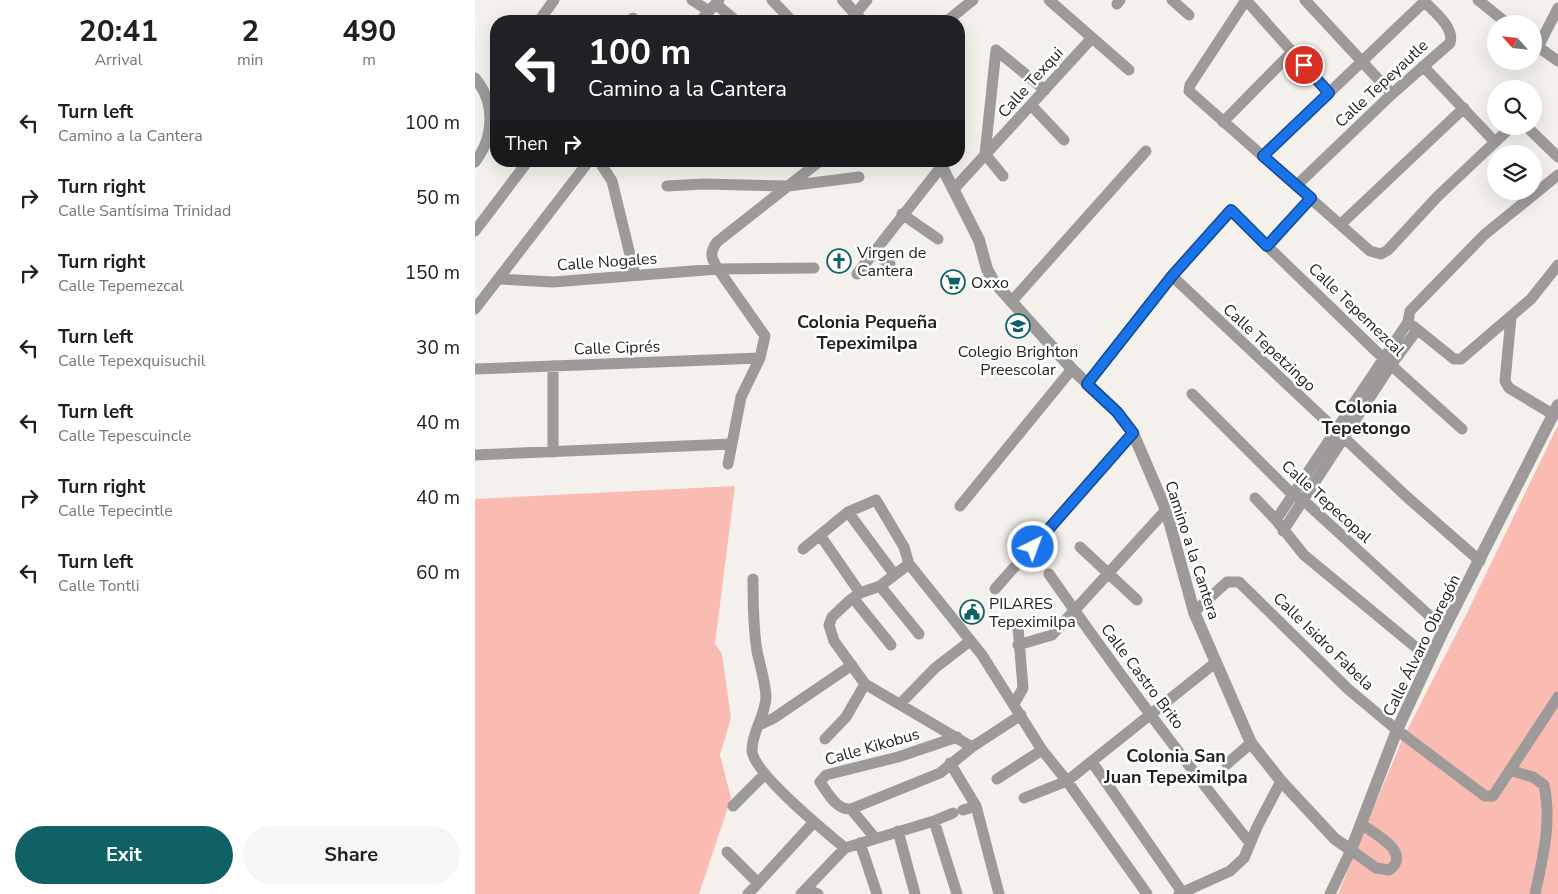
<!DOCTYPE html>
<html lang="en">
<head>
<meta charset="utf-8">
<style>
	body { margin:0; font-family:"Nunito Sans",sans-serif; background:#f6f6f6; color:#202124; height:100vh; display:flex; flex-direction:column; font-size:19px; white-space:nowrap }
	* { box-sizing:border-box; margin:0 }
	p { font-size:16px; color:#757577 }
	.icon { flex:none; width:28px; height:28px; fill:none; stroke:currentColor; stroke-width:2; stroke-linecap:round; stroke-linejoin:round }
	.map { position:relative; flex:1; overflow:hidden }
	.side { display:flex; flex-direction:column; background:#fff; width:475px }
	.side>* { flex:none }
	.top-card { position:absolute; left:15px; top:15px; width:475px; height:152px; border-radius:20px; box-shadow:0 5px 20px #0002; background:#202124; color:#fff; overflow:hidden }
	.needle { width:32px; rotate:297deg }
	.fabs { position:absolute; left:1012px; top:15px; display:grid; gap:10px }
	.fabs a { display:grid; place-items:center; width:55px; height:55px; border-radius:50%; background:#fff; box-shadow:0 5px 20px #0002; font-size:25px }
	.pin { position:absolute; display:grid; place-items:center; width:42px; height:42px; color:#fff; margin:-21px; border:2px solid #fff; border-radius:50%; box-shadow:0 1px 5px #0007 }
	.me { position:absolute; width:55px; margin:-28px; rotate:42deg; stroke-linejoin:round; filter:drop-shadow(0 0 4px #0008) }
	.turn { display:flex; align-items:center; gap:18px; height:105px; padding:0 15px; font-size:22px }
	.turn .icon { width:65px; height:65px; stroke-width:2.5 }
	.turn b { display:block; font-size:35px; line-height:42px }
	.then { display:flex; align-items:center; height:48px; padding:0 15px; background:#0003; gap:10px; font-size:19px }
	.eta { display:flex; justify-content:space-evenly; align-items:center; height:85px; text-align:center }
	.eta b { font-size:30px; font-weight:700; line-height:35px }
	.primary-button { display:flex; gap:10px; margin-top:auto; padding:10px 15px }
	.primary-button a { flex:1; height:58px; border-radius:30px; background:#106166; color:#fff; font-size:20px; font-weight:700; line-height:58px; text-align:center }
	.primary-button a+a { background:#f6f6f6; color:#202124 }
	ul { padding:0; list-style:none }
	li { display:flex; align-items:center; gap:15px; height:75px; padding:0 15px }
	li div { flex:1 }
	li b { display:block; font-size:19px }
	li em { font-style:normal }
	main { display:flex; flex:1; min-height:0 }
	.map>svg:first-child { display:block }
	.green { fill:#fabcb2 }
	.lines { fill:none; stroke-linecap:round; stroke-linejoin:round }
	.minor { stroke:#9d9a99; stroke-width:11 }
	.tertiary { stroke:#9d9a99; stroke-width:12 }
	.route-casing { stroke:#114b97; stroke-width:12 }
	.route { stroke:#1a73e8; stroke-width:9 }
	.labels { text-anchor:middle; stroke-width:5; stroke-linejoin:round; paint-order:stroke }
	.street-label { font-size:16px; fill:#232220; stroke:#fff }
	.poi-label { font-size:16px; fill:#232220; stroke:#fff; text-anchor:start }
	.neighbourhood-label { font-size:18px; font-weight:bold; fill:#232220; stroke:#fff }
</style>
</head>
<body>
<main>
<section class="side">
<div class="eta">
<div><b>20:41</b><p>Arrival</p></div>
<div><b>2</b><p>min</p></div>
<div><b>490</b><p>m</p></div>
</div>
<ul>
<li><svg class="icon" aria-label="left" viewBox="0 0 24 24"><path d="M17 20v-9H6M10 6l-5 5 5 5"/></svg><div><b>Turn left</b><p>Camino a la Cantera</p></div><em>100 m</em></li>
<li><svg class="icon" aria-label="right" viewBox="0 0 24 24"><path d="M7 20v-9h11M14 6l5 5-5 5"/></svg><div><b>Turn right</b><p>Calle Santísima Trinidad</p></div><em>50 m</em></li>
<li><svg class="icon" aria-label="right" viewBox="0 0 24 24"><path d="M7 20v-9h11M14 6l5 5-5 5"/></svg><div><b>Turn right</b><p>Calle Tepemezcal</p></div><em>150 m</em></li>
<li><svg class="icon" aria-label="left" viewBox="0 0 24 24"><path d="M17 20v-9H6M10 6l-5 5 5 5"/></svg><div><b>Turn left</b><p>Calle Tepexquisuchil</p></div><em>30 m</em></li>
<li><svg class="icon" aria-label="left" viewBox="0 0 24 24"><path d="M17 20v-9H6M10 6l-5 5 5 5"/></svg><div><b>Turn left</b><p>Calle Tepescuincle</p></div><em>40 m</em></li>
<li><svg class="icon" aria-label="right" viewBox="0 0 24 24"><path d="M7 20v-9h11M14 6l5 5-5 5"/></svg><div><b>Turn right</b><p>Calle Tepecintle</p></div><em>40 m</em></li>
<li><svg class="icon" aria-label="left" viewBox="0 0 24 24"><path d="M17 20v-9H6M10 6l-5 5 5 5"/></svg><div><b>Turn left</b><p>Calle Tontli</p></div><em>60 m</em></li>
</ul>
<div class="primary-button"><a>Exit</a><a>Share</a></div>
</section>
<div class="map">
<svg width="1083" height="894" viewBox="0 0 1083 894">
	<rect width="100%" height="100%" fill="#f4f1ec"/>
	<path class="green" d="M 1083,425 L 1083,894 L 863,894 L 927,740 L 992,613 Z
		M 260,486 L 240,644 L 247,654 L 256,718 L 245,755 L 256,798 L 224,894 L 0,894 L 0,499 Z"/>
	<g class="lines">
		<path class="minor" d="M 217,0 L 234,11
			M 297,0 L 317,21
			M 574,0 L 654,70
			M 697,0 L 714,15
			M 771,0 L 715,85 L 714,91 L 895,251 L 906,254 L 913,250 L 962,197 L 1037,126
			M 771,0 L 854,93
			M 830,0 L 917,94
			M 1003,0 L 1033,24
			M 241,4 L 261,21
			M 642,4 L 645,0
			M 381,13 L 392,0
			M 64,21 L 79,0
			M 155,21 L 158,18
			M 225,21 L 244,0
			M 472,21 L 498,0
			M 1059,44 L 1083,61
			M 1063,47 L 1083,8
			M 521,50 L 510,154 L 528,176
			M 521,50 L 570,90
			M 948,66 L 1020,142
			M 0,78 C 21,103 19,137 0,162
			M 556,105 L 589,140
			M 748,122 L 817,52
			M 1051,126 L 1083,157
			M 788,156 L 949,2
			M 124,161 L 137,181 L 160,275
			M 822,185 L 917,94 L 975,43 C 980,27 958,11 948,0
			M 192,186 L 229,184 L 313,186 L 384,177
			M 478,190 L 616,39
			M 427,214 L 463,239
			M 866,224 L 989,108
			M 0,231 L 53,161
			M 793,246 L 836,198
			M 398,253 L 415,264
			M 382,274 L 466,167
			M 697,276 L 932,497 L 1005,561
			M 24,279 L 78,282 L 243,269 L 339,268
			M 536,302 L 671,151
			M 0,309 L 114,161
			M 1036,317 L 1030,381 L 1034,388 L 1079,415
			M 938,326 L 979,359 L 986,359 L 1056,299 L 1083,265
			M 0,369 L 285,358
			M 612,384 L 697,276 L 756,211 L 907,357 L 987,429
			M 717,394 L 817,494 L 827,499 L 969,629
			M 78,452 L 78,366
			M 0,455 L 256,444
			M 253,464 L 266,397 L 285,358 L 290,336 L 243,269 C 236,258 234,253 242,242 L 345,161
			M 780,498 L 801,520 L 829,555 L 955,659
			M 485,506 L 597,369
			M 373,512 L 419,574
			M 801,520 L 933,322 L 935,311 L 1009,235 L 1083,175
			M 808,531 L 916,365 L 942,330
			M 345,535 L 385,593
			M 605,547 L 662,600
			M 328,549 L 373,512 L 401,500 L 429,547 L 434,564 L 507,655 L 567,750 L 592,781 L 672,894
			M 434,564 L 405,586 L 385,593 L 374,601 L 357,617 L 354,625 L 359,641 L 390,684 L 497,747
			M 574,574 C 638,666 705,756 775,843
			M 278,579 C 278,603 278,627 282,651 C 285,665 290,681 291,696 C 291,715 277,731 277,750 C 277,772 352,833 370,848
			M 405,586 L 444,634
			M 520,589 L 658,433
			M 378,598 L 416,645
			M 719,612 L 752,582 L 764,582 L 873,689 L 922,730 L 1010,796 L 1018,796 L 1083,697
			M 543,645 L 577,635 L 691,510
			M 426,703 L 460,668 L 495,641
			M 539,704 L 548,688 L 543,627
			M 284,725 L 299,718 L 377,665
			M 482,737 L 423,757 L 351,775 L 345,782 C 353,793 361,810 376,809 L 465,773 L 497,747 L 546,715
			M 350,739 L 371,717 L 390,684
			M 617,762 L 707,892
			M 475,763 L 501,806 L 524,894
			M 752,764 L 776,743
			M 1037,771 L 1058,777 L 1069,785 C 1077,822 1068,857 1060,894
			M 522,779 L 567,750
			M 549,798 L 592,781 L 740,663
			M 258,806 L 290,774
			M 376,809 L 400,838
			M 488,810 L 501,806
			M 459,821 L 482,894
			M 423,831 L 440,894
			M 385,843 L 402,894
			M 252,852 L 283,883
			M 331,889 L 343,894
			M 273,894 L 339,822
			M 326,894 L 370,848 L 459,821 L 478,813
			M 704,894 L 755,871 L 769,858 L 782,827 L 806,781
			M 855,894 L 876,850 L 901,868 L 914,870 C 938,853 899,833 886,824"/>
		<path class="tertiary" d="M 368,0 L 387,21
			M 464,161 L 504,240 L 512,269 L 519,282 L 597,369 L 642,412 L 658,433 L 691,510 L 719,612 L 776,743 L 806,781 L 860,839 L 876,850 L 922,730 L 969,629 L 1083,405"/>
	</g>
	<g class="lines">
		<g class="route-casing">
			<path id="route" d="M 558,547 L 658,433 L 642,412 L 612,384 L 697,276 L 756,210 L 792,246 L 836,198 L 788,156 L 854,93 L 829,65"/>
		</g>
		<use href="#route" class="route"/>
	</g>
	<defs>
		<g id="church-ring" transform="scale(1.25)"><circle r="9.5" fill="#fff" stroke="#106166" stroke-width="1.5"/><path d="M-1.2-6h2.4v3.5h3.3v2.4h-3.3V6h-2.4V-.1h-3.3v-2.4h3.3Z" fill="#106166"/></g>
		<g id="supermarket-ring" transform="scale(1.25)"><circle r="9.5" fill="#fff" stroke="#106166" stroke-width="1.5"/><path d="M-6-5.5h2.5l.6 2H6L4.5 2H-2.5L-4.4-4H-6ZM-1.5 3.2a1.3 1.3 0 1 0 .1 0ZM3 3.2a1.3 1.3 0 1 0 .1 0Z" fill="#106166"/></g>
		<g id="school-ring" transform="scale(1.25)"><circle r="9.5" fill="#fff" stroke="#106166" stroke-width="1.5"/><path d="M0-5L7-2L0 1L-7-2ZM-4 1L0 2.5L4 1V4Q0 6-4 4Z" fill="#106166"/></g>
		<g id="civic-ring" transform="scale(1.25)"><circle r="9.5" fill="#fff" stroke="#106166" stroke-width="1.5"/><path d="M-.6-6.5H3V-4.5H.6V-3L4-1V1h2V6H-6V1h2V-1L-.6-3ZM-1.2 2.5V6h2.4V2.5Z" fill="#106166"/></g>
	</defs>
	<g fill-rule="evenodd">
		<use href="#church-ring" x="364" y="261"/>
		<use href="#supermarket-ring" x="478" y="282"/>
		<use href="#school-ring" x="543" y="326"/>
		<use href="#civic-ring" x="497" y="612"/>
	</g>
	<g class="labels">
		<g class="street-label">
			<text transform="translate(555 82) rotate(-48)" y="6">Calle Texqui</text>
			<text transform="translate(906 83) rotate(-43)" y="6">Calle Tepeyautle</text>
			<text transform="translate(132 261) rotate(-4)" y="6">Calle Nogales</text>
			<text transform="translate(882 309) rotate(44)" y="6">Calle Tepemezcal</text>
			<text transform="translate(142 347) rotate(-2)" y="6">Calle Ciprés</text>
			<text transform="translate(795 347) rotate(43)" y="6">Calle Tepetzingo</text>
			<text transform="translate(852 501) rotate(42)" y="6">Calle Tepecopal</text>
			<text transform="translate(718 550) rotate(72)" y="6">Camino a la Cantera</text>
			<text transform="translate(849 641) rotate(44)" y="6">Calle Isidro Fabela</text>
			<text transform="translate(946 645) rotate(-64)" y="6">Calle Álvaro Obregón</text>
			<text transform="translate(668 676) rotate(53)" y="6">Calle Castro Brito</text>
			<text transform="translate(397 746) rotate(-16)" y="6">Calle Kikobus</text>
		</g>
		<g class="poi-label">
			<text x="382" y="258">Virgen de<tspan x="382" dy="18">Cantera</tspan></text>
			<text x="496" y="288">Oxxo</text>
			<text x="543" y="357" text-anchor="middle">Colegio Brighton<tspan x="543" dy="18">Preescolar</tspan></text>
			<text x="514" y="609">PILARES<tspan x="514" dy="18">Tepeximilpa</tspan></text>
		</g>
		<g class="neighbourhood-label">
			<text x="392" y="328">Colonia Pequeña<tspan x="392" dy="21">Tepeximilpa</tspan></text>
			<text x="891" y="413">Colonia<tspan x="891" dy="21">Tepetongo</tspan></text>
			<text x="701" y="762">Colonia San<tspan x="701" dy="21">Juan Tepeximilpa</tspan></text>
		</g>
	</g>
</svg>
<div class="fabs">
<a><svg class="needle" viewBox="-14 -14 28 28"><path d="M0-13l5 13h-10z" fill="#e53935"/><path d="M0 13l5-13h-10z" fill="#757577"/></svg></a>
<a><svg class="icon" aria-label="search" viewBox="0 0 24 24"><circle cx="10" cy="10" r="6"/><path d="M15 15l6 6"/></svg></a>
<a><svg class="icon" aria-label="layers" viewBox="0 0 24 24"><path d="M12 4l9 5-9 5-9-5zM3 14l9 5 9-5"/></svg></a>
</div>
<div class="pin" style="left:829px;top:65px;background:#d93025"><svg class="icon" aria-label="arrive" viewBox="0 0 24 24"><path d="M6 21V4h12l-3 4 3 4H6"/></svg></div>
<svg class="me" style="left:558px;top:547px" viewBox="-20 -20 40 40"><circle r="17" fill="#1a73e8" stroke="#fff" stroke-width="3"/><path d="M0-11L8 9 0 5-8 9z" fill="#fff"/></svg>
<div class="top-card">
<div class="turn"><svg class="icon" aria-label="left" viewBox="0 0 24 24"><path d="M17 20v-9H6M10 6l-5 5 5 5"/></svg><div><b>100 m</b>Camino a la Cantera</div></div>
<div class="then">Then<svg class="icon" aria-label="right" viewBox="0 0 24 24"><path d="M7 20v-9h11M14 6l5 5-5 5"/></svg></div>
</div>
</div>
</main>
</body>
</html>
